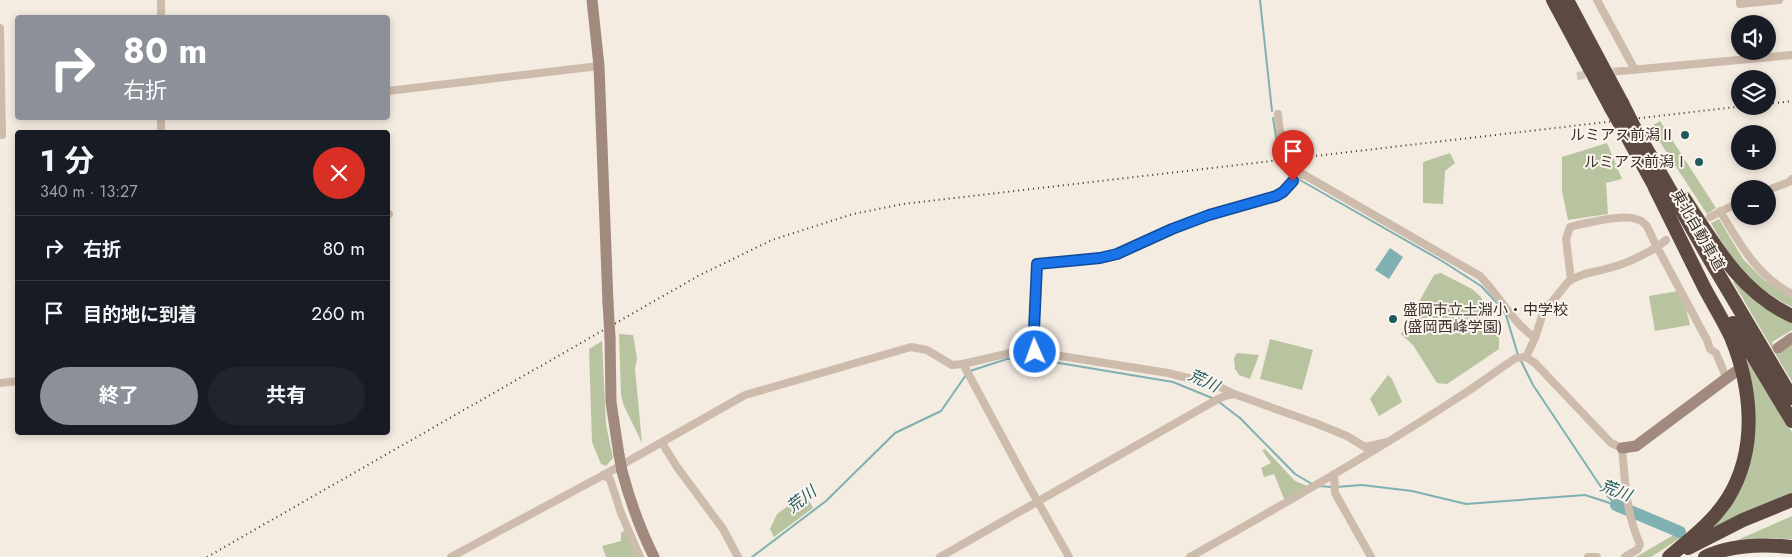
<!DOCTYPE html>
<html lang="ja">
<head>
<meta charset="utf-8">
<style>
	body { margin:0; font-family:Jost,"Noto Sans JP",sans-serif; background:#20242c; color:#f1f3f6; height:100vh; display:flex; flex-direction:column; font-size:19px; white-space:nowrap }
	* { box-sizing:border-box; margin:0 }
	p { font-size:16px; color:#9ea1a6 }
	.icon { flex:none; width:28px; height:28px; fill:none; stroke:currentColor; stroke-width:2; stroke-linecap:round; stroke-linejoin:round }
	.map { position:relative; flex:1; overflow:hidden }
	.sheet { position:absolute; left:15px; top:130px; width:375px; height:305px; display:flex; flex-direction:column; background:#171b24; border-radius:5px; box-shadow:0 2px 8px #0003 }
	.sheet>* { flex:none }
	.guide { position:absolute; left:15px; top:15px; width:375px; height:105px; border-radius:5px; box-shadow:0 2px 8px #0003; background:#8c9099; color:#fff; overflow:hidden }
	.buttons { position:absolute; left:1731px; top:15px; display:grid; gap:10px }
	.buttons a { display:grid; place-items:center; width:45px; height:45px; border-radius:50%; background:#171b24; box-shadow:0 2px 8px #0003; font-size:25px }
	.pin { position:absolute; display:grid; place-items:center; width:42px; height:42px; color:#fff; margin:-51px -21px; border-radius:50% 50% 50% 0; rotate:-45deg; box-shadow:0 0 5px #0007 }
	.pin .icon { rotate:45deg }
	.me { position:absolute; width:55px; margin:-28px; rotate:358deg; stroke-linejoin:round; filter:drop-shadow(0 0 4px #0008) }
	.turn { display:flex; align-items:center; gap:18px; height:105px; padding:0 25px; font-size:22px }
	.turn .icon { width:65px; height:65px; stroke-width:2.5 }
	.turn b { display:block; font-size:35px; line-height:42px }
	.round { display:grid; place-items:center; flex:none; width:52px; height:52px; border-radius:26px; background:#20242c }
	.overview { display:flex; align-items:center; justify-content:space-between; height:85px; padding:0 25px }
	h1 { font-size:30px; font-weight:700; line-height:38px }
	.button { display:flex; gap:10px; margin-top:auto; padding:10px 25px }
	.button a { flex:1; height:58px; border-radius:30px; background:#8c9099; color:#fff; font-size:20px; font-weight:700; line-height:58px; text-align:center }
	.button a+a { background:#20242c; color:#f1f3f6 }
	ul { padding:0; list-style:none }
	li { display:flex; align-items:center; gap:15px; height:65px; padding:0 25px; border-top:1px solid #363941 }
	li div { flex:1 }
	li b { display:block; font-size:19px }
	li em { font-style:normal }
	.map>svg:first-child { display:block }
	.green { fill:#b8c4a0 }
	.water { fill:#7fb0b2 }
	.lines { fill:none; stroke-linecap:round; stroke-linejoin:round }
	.stream { stroke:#7fb0b2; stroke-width:2 }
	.river { stroke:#7fb0b2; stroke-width:12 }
	.street-tunnel { stroke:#cfc6bd; stroke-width:8; stroke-dasharray:8 4; stroke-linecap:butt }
	.street { stroke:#cdbbac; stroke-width:8 }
	.secondary { stroke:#a18a7d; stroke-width:11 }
	.highway { stroke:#5c4a42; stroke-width:14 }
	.rail { stroke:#3b302b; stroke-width:2; stroke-dasharray:1 4; stroke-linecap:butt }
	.secondary-bridge { stroke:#a18a7d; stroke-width:11 }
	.highway-bridge { stroke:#5c4a42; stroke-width:14 }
	.route-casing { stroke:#114b97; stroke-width:12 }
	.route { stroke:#1a73e8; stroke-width:9 }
	.poi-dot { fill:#1f5a5e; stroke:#fbf5ee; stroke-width:2 }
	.labels { text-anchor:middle; stroke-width:4; stroke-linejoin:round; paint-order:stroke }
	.poi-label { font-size:15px; fill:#3b302b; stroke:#fbf5ee; text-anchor:end }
	.street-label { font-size:15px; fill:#3b302b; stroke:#fbf5ee }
	.water-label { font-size:16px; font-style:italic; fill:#1f5a5e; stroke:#fbf5ee }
</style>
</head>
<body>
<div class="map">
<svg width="1792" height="557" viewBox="0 0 1792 557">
	<rect width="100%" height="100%" fill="#f4ebe1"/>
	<path class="green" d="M 1660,121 L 1716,208 L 1707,214 L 1650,127 Z
		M 1607,143 L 1622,179 L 1606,183 L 1608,214 L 1568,220 L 1562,191 L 1562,157 Z
		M 1450,153 L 1455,163 L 1445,171 L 1443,204 L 1423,203 L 1423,162 Z
		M 1719,219 L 1743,259 L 1763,279 L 1792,298 L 1792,307 C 1754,289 1730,259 1711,223 Z
		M 1441,273 L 1472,289 L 1481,297 L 1499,335 L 1499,349 L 1447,384 L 1437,383 L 1413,345 L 1401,334 L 1434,275 Z
		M 1735,280 L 1773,312 L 1792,323 L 1792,330 L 1772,342 L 1778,354 L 1792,345 L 1792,382 L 1733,282 Z
		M 1678,291 L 1686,309 L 1690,325 L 1655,331 L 1649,296 Z
		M 619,334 L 633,335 L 637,358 L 635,369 L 642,443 L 624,406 L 621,395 Z
		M 1270,339 L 1313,350 L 1302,390 L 1260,379 Z
		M 602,341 L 606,425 L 613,458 L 606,466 L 601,464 L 592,442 L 589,349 Z
		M 1237,353 L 1259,355 L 1250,379 L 1239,375 L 1235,369 L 1234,358 Z
		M 1746,355 L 1792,432 L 1792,493 L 1764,504 L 1716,527 L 1713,522 L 1736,493 L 1750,377 Z
		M 1388,375 L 1392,379 L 1402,402 L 1379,416 L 1370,399 Z
		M 1265,449 L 1295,481 L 1310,487 L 1285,501 L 1274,474 L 1264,477 L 1261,468 L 1271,463 L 1262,450 Z
		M 805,494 L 813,508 L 774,537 L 770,529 L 777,514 Z
		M 1792,516 L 1792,539 L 1769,538 L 1733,542 Z
		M 625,530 L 636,557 L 606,557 L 602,546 L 621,541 L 621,533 Z
		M 1677,533 L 1682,537 L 1651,557 L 1636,557 Z"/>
	<path class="water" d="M 1390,248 L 1403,257 L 1389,279 L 1375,270 Z"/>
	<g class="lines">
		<path class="stream" d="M 1260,0 L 1272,111
			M 1273,118 L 1279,155 L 1283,166 L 1296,177
			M 1300,180 L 1442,261 L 1481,286 L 1498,304 L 1506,315 L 1518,355
			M 1520,359 L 1533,385 L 1605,493 L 1614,503
			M 970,371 L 1007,359 L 1029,358 L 1173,382 L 1212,398
			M 1219,402 L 1240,418 L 1295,474 L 1312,484
			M 1319,486 L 1331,487
			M 1336,487 L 1362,485 L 1412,491 L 1466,504 L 1585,495 L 1616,505
			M 752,557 L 826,501 L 895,433 L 941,411 L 966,375"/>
		<path class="river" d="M 1616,505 L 1680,532"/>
		<path class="street-tunnel" d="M 1577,76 L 1620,71"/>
		<path class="street" d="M 161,0 L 161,18
			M 1597,0 L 1635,70
			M 1740,0 L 1740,4 L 1779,0
			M 0,28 L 2,135 L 0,135
			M 1620,71 L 1792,55
			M 388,91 L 599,66
			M 1278,114 C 1281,143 1281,150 1301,173 L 1480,276 C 1499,295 1512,322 1535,338 L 1526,357
			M 161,118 L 161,132
			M 1768,190 L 1789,182 L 1792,179
			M 1720,211 C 1739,243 1757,276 1792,294
			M 388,215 L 389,214
			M 1710,217 L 1740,202
			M 1666,240 L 1657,247 L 1707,340 L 1710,349 L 1716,353 L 1726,377
			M 1535,338 L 1543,313 L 1568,282 C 1583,272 1593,273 1609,268 C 1626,264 1642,256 1657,247 C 1653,240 1650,231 1646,225 C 1634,210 1594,222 1577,225 L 1570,227 L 1566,239 L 1571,280
			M 1035,352 L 1034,330 L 1037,264 L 1100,258 L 1117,254 L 1172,229 L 1209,215 L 1276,196 L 1283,192 L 1301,173
			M 963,364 L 1025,479 L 1069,557
			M 0,383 L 18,381
			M 662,443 L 677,467 L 723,529 L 738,557
			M 1334,474 L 1335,493 L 1371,557
			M 603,475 L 610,479 L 621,513 L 640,557
			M 451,557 L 611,471 L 745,395 L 911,347 L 927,350 L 952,365 L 963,364 L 1023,350 L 1168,373 L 1216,385 L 1234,394 L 1315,423 L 1347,436 L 1365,447 L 1387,442
			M 940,557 L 1218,399 L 1225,396 L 1234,394
			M 1190,557 C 1281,506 1372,454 1459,397 C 1478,385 1496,371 1516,358 L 1526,357 L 1535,363 L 1611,443 L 1622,448 C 1625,481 1626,514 1640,544 L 1638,549 L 1625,557
			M 1588,557 L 1597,557"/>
		<path class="secondary" d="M 592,0 L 599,66 L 608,303
			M 610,337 L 611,402 L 619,455
			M 1778,348 L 1792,338
			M 1622,448 L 1636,446 L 1735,372
			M 622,471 C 630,501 640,529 654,557"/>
		<path class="highway" d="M 1553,0 L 1611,108
			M 1567,0 L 1622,103
			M 1634,127 L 1710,260 L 1792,398
			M 1623,129 L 1660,196
			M 1655,188 C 1671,221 1688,254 1704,287 C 1713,304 1723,320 1731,337 C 1752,388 1758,449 1728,498 C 1713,522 1690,539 1669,557
			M 1684,198 C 1715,245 1739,291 1792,316
			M 1733,323 L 1792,421
			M 1688,548 L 1743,520 L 1792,500
			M 1705,557 C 1732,544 1763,544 1792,547"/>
		<path class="rail" d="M 1768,104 L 1792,101
			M 207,557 L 698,276 L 772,240 L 853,214 L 903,204 L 1744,106"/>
		<path class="secondary-bridge" d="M 608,303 L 610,337
			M 619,455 L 622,471"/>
		<path class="highway-bridge" d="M 1622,103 L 1634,127
			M 1611,108 L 1623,129"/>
	</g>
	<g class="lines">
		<g class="route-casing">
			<path id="route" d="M 1035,352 L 1034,330 L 1037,264 L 1100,258 L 1117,254 L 1172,229 L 1209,215 L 1276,196 L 1283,192 L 1293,181"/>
		</g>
		<use href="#route" class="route"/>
	</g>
	<g class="poi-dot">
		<circle cx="1685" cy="135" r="5"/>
		<circle cx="1699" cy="162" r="5"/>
		<circle cx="1393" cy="319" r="5"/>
	</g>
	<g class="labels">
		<g class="poi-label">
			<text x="1675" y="140">ルミアス前潟Ⅱ</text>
			<text x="1689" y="167">ルミアス前潟Ⅰ</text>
			<text x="1403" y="315" text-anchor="start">盛岡市立土淵小・中学校<tspan x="1403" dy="17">(盛岡西峰学園)</tspan></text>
		</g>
		<g class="street-label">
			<text transform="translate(1698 230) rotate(60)" y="5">東北自動車道</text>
		</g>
		<g class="water-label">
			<text transform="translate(1204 380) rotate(25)" y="6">荒川</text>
			<text transform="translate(1616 490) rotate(21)" y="6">荒川</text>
			<text transform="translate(801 499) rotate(-38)" y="6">荒川</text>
		</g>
	</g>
</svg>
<div class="buttons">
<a><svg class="icon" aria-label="sound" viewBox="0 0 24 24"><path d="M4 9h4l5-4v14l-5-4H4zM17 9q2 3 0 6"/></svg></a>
<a><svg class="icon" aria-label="layers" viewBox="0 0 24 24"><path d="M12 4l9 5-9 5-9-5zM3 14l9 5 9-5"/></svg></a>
<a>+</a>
<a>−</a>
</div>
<div class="pin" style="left:1293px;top:181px;background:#d93025"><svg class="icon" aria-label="arrive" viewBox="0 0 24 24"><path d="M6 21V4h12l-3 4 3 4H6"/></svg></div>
<svg class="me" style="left:1035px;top:352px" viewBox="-20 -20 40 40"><circle r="17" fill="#1a73e8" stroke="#fff" stroke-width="3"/><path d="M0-11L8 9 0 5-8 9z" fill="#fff"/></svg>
<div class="guide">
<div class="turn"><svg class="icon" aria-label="right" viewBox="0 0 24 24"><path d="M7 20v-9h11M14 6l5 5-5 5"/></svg><div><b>80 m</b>右折</div></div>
</div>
<section class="sheet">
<div class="overview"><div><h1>1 分</h1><p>340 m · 13:27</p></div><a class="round" style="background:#d93025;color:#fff"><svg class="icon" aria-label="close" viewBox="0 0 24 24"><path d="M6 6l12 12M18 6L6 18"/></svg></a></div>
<ul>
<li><svg class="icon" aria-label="right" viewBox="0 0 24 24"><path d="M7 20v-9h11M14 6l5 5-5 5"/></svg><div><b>右折</b></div><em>80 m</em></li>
<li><svg class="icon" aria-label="arrive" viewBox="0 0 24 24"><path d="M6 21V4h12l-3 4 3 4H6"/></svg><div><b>目的地に到着</b></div><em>260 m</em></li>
</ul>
<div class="button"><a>終了</a><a>共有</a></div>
</section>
</div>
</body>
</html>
